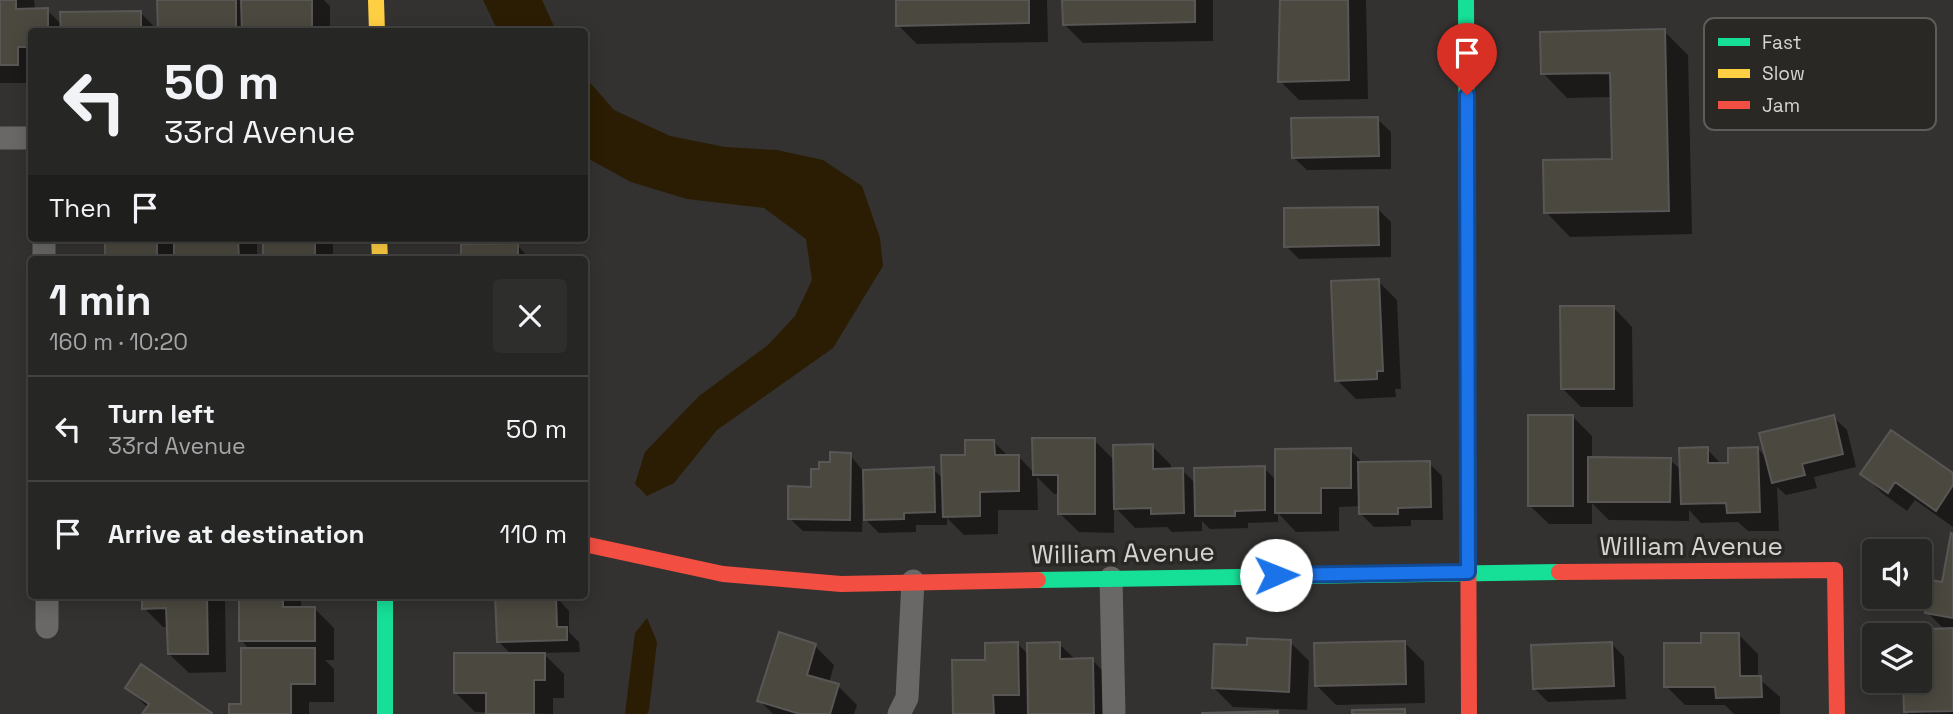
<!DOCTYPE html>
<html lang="en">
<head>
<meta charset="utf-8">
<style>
	body { margin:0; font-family:"Space Grotesk",sans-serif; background:#2e2e2c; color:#f1f3f6; height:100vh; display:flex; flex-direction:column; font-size:26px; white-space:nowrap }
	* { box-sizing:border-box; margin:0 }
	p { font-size:23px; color:#a4a5a6 }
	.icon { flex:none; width:38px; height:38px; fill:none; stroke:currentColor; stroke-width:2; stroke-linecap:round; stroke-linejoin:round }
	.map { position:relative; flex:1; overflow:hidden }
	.drawer { position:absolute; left:28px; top:256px; width:560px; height:343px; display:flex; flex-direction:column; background:#262624; border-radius:7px; box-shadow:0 4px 18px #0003,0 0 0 2px #424341 }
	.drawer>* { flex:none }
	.guide { position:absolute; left:28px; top:28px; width:560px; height:214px; border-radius:7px; box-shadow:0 4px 18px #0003,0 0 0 2px #424341; background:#262624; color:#f1f3f6; overflow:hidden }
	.fabs { position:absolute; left:1862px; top:539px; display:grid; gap:14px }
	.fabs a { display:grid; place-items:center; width:70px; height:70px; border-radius:7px; background:#262624; box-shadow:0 4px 18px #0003,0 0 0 2px #424341; font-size:35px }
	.pin { position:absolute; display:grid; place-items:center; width:60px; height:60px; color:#fff; margin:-72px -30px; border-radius:50% 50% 50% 0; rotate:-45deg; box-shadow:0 0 7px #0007 }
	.pin .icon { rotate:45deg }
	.me { position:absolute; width:77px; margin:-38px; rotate:89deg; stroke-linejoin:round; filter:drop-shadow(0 0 5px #0008) }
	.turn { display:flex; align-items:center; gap:24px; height:147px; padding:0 21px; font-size:32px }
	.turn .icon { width:91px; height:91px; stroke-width:2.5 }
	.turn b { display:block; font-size:49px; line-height:60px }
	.then { display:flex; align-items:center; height:66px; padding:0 21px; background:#0003; gap:14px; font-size:26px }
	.round { display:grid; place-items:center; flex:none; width:74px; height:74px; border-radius:7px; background:#2e2e2c }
	.headline { display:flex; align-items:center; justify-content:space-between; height:119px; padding:0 21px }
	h1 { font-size:42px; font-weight:700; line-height:52px }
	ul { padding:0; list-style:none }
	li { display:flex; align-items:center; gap:21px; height:105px; padding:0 21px; border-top:2px solid #424341 }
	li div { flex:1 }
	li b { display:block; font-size:26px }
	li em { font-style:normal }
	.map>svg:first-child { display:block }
	.water { fill:#2b1d04 }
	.shadow { fill:#0007 }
	.building { fill:#4b483f; stroke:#585755; stroke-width:2 }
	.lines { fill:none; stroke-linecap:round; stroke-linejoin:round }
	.street { stroke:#696866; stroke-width:23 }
	.fast { stroke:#16e098; stroke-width:16 }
	.slow { stroke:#ffcf43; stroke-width:16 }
	.jam { stroke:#f24e42; stroke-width:16 }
	.route-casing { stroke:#114b97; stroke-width:18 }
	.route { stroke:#1a73e8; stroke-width:12 }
	.labels { text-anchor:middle; stroke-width:7; stroke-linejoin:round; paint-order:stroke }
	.street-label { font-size:26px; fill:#d6d4d2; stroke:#2a2825 }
	.key { fill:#2a2825; stroke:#5e5c59; stroke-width:2 }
	.key-label { font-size:19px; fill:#d6d4d2 }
</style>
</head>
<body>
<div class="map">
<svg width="1953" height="714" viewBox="0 0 1953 714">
	<rect width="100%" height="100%" fill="#333230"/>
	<path class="water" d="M 483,0 L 542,0 L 556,31 L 498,31 Z
		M 585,77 L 614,110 L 670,136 L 725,147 L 777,150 L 823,160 L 862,186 L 880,238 L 883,266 L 833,348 L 717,430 L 674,483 L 647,496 L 635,484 L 645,452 L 699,396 L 768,345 L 795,316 L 812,280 L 806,239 L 764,208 L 687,199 L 631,182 L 587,158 L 584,155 Z
		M 647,618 L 657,642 L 649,710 L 647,714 L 625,714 L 635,633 Z"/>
	<path class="shadow" d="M 0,0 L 34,0 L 35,10 L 47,10 L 62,25 L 140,12 L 159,32 L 32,32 L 32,83 L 0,83 Z
		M 159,0 L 239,0 L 243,4 L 243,0 L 324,0 L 330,6 L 330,32 L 160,32 Z
		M 897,0 L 1047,0 L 1048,42 L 917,44 L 898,25 Z
		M 1064,0 L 1213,0 L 1213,41 L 1083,43 L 1064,24 Z
		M 1281,0 L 1366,0 L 1368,99 L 1299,100 L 1280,81 Z
		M 1664,31 L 1688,55 L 1692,234 L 1570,237 L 1546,212 L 1614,161 L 1612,97 L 1567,98 L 1543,73 Z
		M 1377,119 L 1391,132 L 1391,169 L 1307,170 L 1293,157 Z
		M 1377,208 L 1391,222 L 1391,257 L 1299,259 L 1286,246 Z
		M 107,238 L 251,238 L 257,244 L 257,259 L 107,259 Z
		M 265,238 L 333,238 L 333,259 L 265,259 Z
		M 456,238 L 508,238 L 508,245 L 517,245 L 530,259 L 463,259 L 462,243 Z
		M 1378,281 L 1397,300 L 1401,389 L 1395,389 L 1396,397 L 1356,399 L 1337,380 Z
		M 1613,307 L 1632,327 L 1633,407 L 1581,407 L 1562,388 Z
		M 1573,417 L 1592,436 L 1592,459 L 1670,460 L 1682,471 L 1707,449 L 1722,465 L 1730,464 L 1758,449 L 1767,458 L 1833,417 L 1847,430 L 1856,467 L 1814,477 L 1817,488 L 1786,495 L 1777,487 L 1779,531 L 1748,531 L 1738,522 L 1701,523 L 1689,510 L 1689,521 L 1609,520 L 1592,503 L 1592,524 L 1549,524 L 1529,505 Z
		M 1094,440 L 1115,461 L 1152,446 L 1171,465 L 1171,470 L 1182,470 L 1196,484 L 1264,468 L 1277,481 L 1350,450 L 1364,464 L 1429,463 L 1442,476 L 1443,520 L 1411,520 L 1411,526 L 1374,527 L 1361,514 L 1360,506 L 1339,507 L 1339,531 L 1296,532 L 1278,513 L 1278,522 L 1248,523 L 1248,528 L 1210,529 L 1202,521 L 1202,531 L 1172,532 L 1167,527 L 1135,528 L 1114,506 L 1114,533 L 1079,532 L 1059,513 L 1059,494 L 1054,494 L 1037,477 L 1038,510 L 998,510 L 998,534 L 964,535 L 947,518 L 947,525 L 916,525 L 916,532 L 879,533 L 866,520 L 866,506 L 863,506 L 862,532 L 803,531 L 789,518 L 813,488 L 820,471 L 850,455 L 863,471 L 933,469 L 944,480 L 967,456 L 994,442 L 1009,457 L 1018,456 L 1034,473 Z
		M 1863,474 L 1953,475 L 1953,527 L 1915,500 L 1907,511 L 1882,493 Z
		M 1953,536 L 1953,714 L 1908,714 L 1904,681 L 1920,681 L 1920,676 L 1931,676 L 1945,630 L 1927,612 L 1944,584 Z
		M 143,595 L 225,595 L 226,672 L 189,673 L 169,654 L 169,627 L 163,627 L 144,608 Z
		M 241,595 L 301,595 L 301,609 L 315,609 L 334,628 L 334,660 L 325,660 L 334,669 L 334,702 L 309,702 L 309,714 L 231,714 L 243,706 L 250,650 L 241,640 Z
		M 497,595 L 556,597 L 569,611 L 569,632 L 579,642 L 580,652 L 543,653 L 564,674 L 564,698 L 553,698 L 553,714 L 475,712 L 456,693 L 512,655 L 498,641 Z
		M 1739,635 L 1758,654 L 1758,678 L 1780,697 L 1780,714 L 1734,714 L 1725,705 L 1685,705 L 1666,686 L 1703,645 Z
		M 1290,642 L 1309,661 L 1307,710 L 1233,707 L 1214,688 L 1248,647 Z
		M 1405,643 L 1424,662 L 1425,703 L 1336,705 L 1317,686 Z
		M 1611,643 L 1624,657 L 1626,699 L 1548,702 L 1535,689 Z
		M 1018,644 L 1029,655 L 1059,644 L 1076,660 L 1092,660 L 1111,679 L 1112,714 L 954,714 L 987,661 Z
		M 815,646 L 834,665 L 829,683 L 838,686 L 857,705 L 854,714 L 773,714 L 759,700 Z
		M 128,688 L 211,714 L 144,714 L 148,708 Z"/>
	<path class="building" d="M 0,0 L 16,0 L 16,9 L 48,8 L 48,32 L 32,32 L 32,47 L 18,47 L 18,65 L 0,65 Z
		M 157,0 L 236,0 L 236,32 L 158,32 Z
		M 241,0 L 312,0 L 312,32 L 242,32 Z
		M 896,0 L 1029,0 L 1029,23 L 896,26 Z
		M 1062,0 L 1195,0 L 1195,22 L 1063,25 Z
		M 1280,0 L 1348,0 L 1349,80 L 1278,82 Z
		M 141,11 L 141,32 L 61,32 L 60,12 Z
		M 1665,29 L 1669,211 L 1544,213 L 1543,160 L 1612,159 L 1610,73 L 1541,74 L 1540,32 Z
		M 1378,117 L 1379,156 L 1292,158 L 1291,118 Z
		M 1378,207 L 1379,245 L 1284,247 L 1284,208 Z
		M 105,238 L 157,238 L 157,259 L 105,259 Z
		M 174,238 L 238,238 L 239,259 L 174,259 Z
		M 263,238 L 315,238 L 315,259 L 263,259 Z
		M 518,243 L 518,259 L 461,259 L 461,244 Z
		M 1379,279 L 1383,371 L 1377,371 L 1377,379 L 1335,381 L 1331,281 Z
		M 1560,306 L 1614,306 L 1614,389 L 1561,389 Z
		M 1528,415 L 1573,415 L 1573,506 L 1528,506 Z
		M 1834,415 L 1843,454 L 1802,464 L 1805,475 L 1772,483 L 1759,433 Z
		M 1891,430 L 1953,473 L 1953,485 L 1936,511 L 1895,482 L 1888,493 L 1860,474 Z
		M 1032,438 L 1095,438 L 1095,514 L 1058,514 L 1058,475 L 1033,475 Z
		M 965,440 L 994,440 L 995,455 L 1019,455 L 1019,491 L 980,492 L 980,516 L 943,517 L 941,455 L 965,455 Z
		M 1153,444 L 1153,469 L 1183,468 L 1184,513 L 1151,514 L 1151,508 L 1114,509 L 1113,445 Z
		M 1708,447 L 1708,463 L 1728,463 L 1728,448 L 1758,447 L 1760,512 L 1727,513 L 1726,503 L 1681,504 L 1679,448 Z
		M 1351,448 L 1351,488 L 1321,488 L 1321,513 L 1275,513 L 1275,449 Z
		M 830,452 L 851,453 L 850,520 L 788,519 L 788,486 L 811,487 L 811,469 L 819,469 L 819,462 L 830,462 Z
		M 1588,457 L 1671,458 L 1670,502 L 1588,502 Z
		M 1430,461 L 1431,507 L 1398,508 L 1398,514 L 1359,514 L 1358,462 Z
		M 1265,466 L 1265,510 L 1235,511 L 1235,516 L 1195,516 L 1194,468 Z
		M 934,467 L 935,512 L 904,513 L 904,519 L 864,520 L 863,470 Z
		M 1951,533 L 1953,534 L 1953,618 L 1925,613 L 1931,580 L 1942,582 Z
		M 142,595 L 207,595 L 208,654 L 168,654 L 166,608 L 142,609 Z
		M 239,595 L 283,595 L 283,607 L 315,607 L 315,641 L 239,641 Z
		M 495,595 L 556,596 L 557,627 L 567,627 L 567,640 L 497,642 Z
		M 1953,628 L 1953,711 L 1904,712 L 1903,681 L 1920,681 L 1920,674 L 1929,674 L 1928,629 Z
		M 779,632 L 816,644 L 807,675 L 839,684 L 830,714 L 800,714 L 757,701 Z
		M 1701,633 L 1739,633 L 1740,676 L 1761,676 L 1762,697 L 1716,698 L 1715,687 L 1664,687 L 1664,643 L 1701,643 Z
		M 1247,638 L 1291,640 L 1289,692 L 1212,688 L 1214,644 L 1247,645 Z
		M 1405,641 L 1406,684 L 1315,686 L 1314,643 Z
		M 1018,642 L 1019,695 L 993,695 L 994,714 L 953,714 L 952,660 L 985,660 L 985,643 Z
		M 1060,642 L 1060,659 L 1093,658 L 1094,714 L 1028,714 L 1027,643 Z
		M 1612,642 L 1614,686 L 1533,689 L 1531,645 Z
		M 241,648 L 315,648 L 315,684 L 291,684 L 291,714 L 229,714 L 229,704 L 241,704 Z
		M 454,653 L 545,653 L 545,680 L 534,680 L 534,714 L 486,714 L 486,693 L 454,693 Z
		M 141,664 L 212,713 L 212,714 L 142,714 L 149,704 L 125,688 Z
		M 1405,709 L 1405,714 L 1352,714 L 1352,710 Z
		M 1278,711 L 1278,714 L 1202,714 L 1202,713 Z"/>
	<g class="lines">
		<path class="street" d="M 0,138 L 32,138
			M 44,238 L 44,259
			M 1111,578 L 1114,714
			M 47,595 L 47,627
			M 899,714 L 907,698 L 913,581"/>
		<path class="fast" d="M 1466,0 L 1468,477
			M 1038,580 L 1559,572
			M 385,595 L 385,714"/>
		<path class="slow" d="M 376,0 L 377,32
			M 379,238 L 380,259"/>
		<path class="jam" d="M 1468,477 L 1469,714
			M 584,544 L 723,574 L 841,584 L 1038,580
			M 1559,572 L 1835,570 L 1837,714"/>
	</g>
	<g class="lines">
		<g class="route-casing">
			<path id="route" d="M 1276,575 L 1468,572 L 1467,95"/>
		</g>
		<use href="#route" class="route"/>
	</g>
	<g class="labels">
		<g class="street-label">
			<text x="1691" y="555">William Avenue</text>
			<text transform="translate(1123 553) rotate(-1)" y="9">William Avenue</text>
		</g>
	</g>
	<rect x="1704" y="18" width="232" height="112" rx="10" class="key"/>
	<rect x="1718" y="38" width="32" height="8" fill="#16e098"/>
	<rect x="1718" y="69" width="32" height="9" fill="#ffcf43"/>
	<rect x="1718" y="101" width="32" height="8" fill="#f24e42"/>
	<g class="key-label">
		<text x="1762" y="49">Fast</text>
		<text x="1762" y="80">Slow</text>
		<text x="1762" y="112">Jam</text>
	</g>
</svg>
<div class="fabs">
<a><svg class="icon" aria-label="sound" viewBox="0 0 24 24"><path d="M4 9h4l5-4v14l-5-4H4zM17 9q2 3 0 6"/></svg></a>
<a><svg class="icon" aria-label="layers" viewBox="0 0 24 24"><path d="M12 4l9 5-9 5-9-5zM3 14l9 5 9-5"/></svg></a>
</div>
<div class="pin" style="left:1467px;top:95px;background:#d93025"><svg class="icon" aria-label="arrive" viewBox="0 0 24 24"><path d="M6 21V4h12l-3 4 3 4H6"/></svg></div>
<svg class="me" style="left:1276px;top:575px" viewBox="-20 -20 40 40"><circle r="19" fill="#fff"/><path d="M0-13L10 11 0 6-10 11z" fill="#1a73e8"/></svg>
<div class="guide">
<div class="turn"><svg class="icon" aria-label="left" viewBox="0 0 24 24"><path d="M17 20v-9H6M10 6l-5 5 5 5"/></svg><div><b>50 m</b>33rd Avenue</div></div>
<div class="then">Then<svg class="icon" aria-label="arrive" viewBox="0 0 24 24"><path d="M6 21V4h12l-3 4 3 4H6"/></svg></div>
</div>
<section class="drawer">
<div class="headline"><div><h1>1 min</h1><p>160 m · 10:20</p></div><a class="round"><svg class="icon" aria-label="close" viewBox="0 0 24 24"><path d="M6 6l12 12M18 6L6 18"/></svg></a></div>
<ul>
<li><svg class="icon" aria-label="left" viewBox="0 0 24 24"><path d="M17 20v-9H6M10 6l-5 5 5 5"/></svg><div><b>Turn left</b><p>33rd Avenue</p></div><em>50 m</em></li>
<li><svg class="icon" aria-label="arrive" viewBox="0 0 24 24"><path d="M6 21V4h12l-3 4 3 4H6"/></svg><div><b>Arrive at destination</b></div><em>110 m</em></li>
</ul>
</section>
</div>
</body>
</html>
